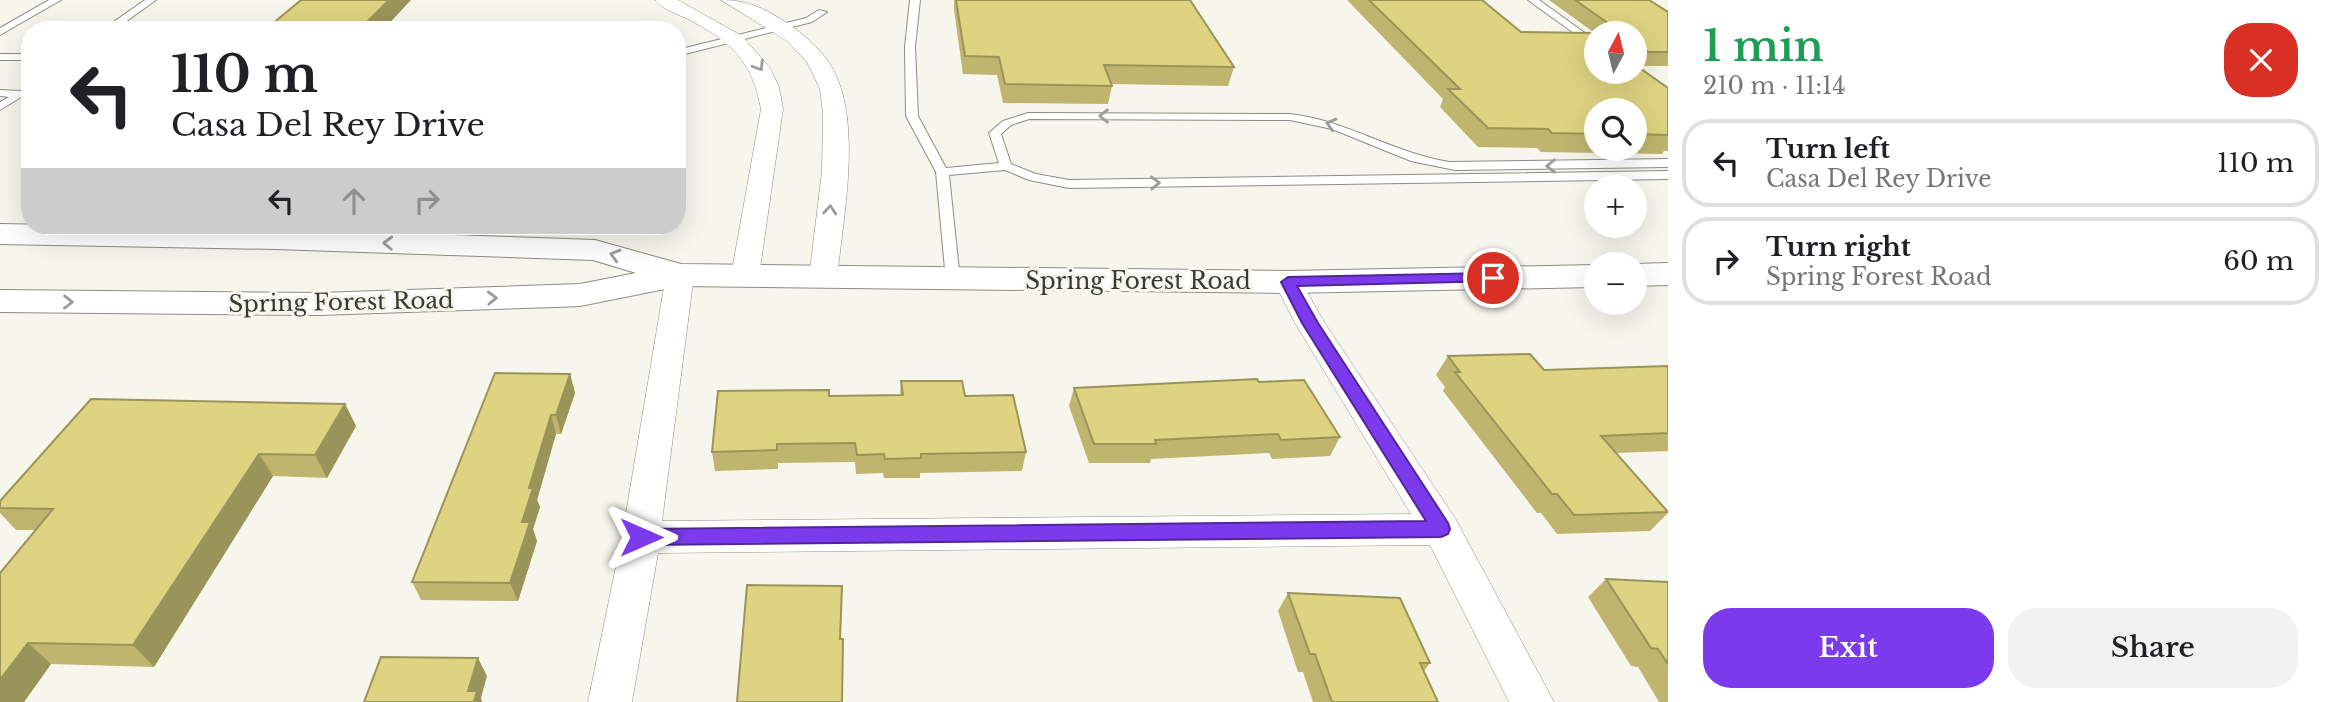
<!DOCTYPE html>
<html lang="en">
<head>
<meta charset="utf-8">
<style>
	body { margin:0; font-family:"Libre Baskerville",serif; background:#f2f2f2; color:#202124; height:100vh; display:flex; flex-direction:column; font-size:26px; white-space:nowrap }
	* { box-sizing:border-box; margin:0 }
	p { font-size:23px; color:#757577 }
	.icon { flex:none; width:38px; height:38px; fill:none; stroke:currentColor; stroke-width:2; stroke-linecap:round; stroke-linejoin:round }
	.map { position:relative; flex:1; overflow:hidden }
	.side { display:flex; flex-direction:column; background:#fff; width:665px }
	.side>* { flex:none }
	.banner { position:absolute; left:21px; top:21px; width:665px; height:214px; border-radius:28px; box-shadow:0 7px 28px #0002; background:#fff; color:#202124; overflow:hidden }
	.needle { width:46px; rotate:7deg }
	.fabs { position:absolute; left:1584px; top:21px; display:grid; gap:14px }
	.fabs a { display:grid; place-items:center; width:63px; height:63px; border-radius:50%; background:#fff; box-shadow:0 7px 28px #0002; font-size:35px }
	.pin { position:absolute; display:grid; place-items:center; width:60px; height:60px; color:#fff; margin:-30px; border:4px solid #fff; border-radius:50%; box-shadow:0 2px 7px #0007 }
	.me { position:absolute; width:77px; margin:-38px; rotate:90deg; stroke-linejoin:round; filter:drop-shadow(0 0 5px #0008) }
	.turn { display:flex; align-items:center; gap:24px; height:147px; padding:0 35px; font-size:32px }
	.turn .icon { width:91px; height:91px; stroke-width:2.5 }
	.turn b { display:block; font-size:49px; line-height:60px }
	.lanes { display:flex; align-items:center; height:66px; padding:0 35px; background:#0003; justify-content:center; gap:35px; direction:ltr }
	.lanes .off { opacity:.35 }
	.round { display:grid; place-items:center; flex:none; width:74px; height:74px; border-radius:28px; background:#f2f2f2 }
	.summary { display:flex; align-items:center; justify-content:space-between; height:119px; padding:0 35px }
	h1 { font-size:42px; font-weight:600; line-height:52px; color:#1e9e55 }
	.button { display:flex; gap:14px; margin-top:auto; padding:14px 35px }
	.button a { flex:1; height:80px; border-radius:28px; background:#7c3aed; color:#fff; font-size:28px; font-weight:600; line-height:80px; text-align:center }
	.button a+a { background:#f2f2f2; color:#202124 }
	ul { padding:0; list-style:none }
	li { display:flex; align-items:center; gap:21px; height:88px; margin:0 14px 10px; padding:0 21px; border:4px solid #e0e0e0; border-radius:28px }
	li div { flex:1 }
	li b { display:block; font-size:26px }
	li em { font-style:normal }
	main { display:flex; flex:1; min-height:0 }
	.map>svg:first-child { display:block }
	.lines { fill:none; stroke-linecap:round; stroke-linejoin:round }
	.lane-casing { stroke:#8d8c84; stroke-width:2 }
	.street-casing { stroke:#8d8c84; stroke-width:1 }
	.secondary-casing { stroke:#8d8c84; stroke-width:2 }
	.lane { fill:#fff; fill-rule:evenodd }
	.street { fill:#fff; fill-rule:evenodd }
	.secondary { fill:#fff; fill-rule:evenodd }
	.wall { fill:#bfb56f; fill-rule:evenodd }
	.shaded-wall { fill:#9b945a }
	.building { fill:#ded381; stroke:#9b945a; stroke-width:2 }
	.oneway { stroke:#9c9c9a }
	.route { fill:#7c3aed; stroke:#51269a; stroke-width:2 }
	.labels { text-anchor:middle; stroke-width:6; stroke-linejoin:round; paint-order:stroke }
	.street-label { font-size:23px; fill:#393936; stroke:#f6f6ed }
</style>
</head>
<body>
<main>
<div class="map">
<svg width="1668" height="702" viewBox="0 0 1668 702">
	<rect width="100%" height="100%" fill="#f6f6ed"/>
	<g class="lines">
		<g class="lane-casing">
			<path id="lane" d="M 49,0 L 61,0 L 0,35 L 0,28 Z
				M 145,0 L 156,0 L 114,30 L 102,30 Z
				M 910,0 L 920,0 L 915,47 L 918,116 L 946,168 L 999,163 L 989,133 L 1003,121 L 1028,113 L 1290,114 C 1346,120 1393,153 1449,162 L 1668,159 L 1668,167 L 1455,170 L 1411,161 L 1332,129 L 1290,120 L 1029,119 L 1011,125 L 1001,134 L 1011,164 L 1036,174 L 1069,180 L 1668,171 L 1668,179 L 1069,188 L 1029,180 L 1005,170 L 949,175 L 960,280 L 953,284 L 946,280 L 936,172 L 906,116 L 905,47 Z
				M 1528,0 L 1539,0 L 1596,41 L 1596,49 Z
				M 819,10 L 827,12 L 812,22 L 677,56 L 677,50 L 806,18 Z
				M 0,54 L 30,54 L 30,60 L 0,60 Z
				M 0,90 L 21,91 L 26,94 L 0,110 L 0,102 L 9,97 L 0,96 Z"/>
		</g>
		<g class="street-casing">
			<path id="street" d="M 655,0 L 678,0 L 742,36 L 770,68 L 779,87 L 783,109 L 759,276 L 755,282 L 745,285 L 735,282 L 731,276 L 761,109 C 752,60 731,42 688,19 C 677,14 662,9 655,0 Z
				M 721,0 C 749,0 766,9 790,25 C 807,37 824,52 834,71 C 862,126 843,218 837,278 L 833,284 L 823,287 L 813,284 L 809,278 L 822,171 L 823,114 L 820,89 L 807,62 L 787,41 Z
				M 680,266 L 690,269 L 694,275 L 662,521 L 1411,514 L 1295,323 L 1274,282 L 1278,276 L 1288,273 L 1298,276 L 1324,322 L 1455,518 L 1554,702 L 1509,702 L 1430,545 L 658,553 L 632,702 L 588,702 L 622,537 L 666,275 L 670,269 Z"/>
		</g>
		<g class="secondary-casing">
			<path id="secondary" d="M 0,224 L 276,229 L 595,240 L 681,264 L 1288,271 L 1596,265 L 1596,287 L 1288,293 L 680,286 L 580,306 L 556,307 L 319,315 L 0,312 L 0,290 L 319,293 L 580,284 L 636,273 L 593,260 L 276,249 L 0,244 Z
				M 1668,263 L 1668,285 L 1634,286 L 1634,264 Z"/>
		</g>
		<use href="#lane" class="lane"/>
		<use href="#street" class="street"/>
		<use href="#secondary" class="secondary"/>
	</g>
	<path class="wall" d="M 954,0 L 1190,0 L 1234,67 L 1228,86 L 1111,84 L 1112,86 L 1108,104 L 1003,103 L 997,75 L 963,74 L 954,10 Z
		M 1347,0 L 1482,0 L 1521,32 L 1668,88 L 1668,151 L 1664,151 L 1662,154 L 1541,152 L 1537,148 L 1478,147 L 1440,107 L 1443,99 ZM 1596,110 L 1634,110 L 1634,149 L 1596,149 Z
		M 1549,0 L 1649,0 L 1668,12 L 1668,66 L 1639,66 L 1634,63 L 1634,33 L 1596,33 L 1596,34 Z
		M 1448,356 L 1544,370 L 1668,366 L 1668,451 L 1616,453 L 1668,511 L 1668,513 L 1650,531 L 1557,534 L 1541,513 L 1537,513 L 1443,391 L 1445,387 L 1436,375 Z
		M 570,374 L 575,393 L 561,434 L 556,434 L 537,500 L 540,507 L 533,529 L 537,541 L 518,601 L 421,600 L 412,582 Z
		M 901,381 L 965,396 L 1026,452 L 1022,471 L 920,473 L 920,478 L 884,478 L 883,473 L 856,474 L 855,462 L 778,463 L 778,469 L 715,471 L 712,452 L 829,396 L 900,395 Z
		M 1259,382 L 1340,437 L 1330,456 L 1272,459 L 1269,453 L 1151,459 L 1150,463 L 1089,463 L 1069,406 L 1074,388 Z
		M 345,404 L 356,426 L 327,478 L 273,476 L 154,667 L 51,664 L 24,702 L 35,530 L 16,530 L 0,513 L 0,501 Z
		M 1606,579 L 1668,582 L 1668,702 L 1659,702 L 1638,667 L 1631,666 L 1588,597 Z
		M 1288,593 L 1430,663 L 1424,671 L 1438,702 L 1313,702 L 1303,672 L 1298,672 L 1278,611 Z"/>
	<path class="shaded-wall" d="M 389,0 L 411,0 L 383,30 L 360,29 Z
		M 570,374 L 575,393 L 561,434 L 556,415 Z
		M 345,404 L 356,426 L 327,478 L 315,455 Z
		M 551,415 L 556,434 L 537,500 L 540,507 L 533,529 L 537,541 L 518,601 L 510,583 L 529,488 Z
		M 259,454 L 273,476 L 154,667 L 133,645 Z
		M 28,643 L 51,664 L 24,702 L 0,702 L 0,680 Z
		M 478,658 L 487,676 L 481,698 L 482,702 L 473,702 L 468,691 Z"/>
	<path class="building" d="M 301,0 L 389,0 L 360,29 L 414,30 L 265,30 Z
		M 956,0 L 1190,0 L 1234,67 L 1104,65 L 1112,86 L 1005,84 L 999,57 L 965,56 Z
		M 1369,0 L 1482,0 L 1521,32 L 1590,33 L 1596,37 L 1596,72 L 1634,72 L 1634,64 L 1668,88 L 1668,135 L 1634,134 L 1634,110 L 1596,110 L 1596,134 L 1552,133 L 1548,129 L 1488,128 L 1448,89 L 1460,89 Z
		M 1575,0 L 1649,0 L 1668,12 L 1668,52 L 1648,52 L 1634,42 L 1634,33 L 1622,33 Z
		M 1530,354 L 1544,370 L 1668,366 L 1668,433 L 1601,436 L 1668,512 L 1574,515 L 1557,494 L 1552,494 L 1455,372 L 1460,372 L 1448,356 Z
		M 495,373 L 570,374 L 556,415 L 551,415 L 529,488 L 533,488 L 522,522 L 530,522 L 510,583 L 412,582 Z
		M 1257,379 L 1259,382 L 1304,380 L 1340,437 L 1281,440 L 1278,434 L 1155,440 L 1156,444 L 1094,444 L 1074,388 Z
		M 901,381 L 962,381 L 965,396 L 1013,395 L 1026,452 L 921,454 L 921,458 L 885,459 L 884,454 L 857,455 L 855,443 L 777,444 L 777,450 L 712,452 L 718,391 L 829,390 L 829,396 L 903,395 Z
		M 91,399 L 345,404 L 315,455 L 259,454 L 133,645 L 28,643 L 0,680 L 0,573 L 53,509 L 0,508 L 0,501 Z
		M 1606,579 L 1668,582 L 1668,664 L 1658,649 L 1651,648 Z
		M 747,585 L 842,586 L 840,639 L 843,639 L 842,702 L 737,702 Z
		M 1288,593 L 1400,598 L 1430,663 L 1420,663 L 1438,702 L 1332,702 L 1315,654 L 1310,654 Z
		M 381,657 L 478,658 L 468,691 L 477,691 L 474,702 L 364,702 Z"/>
	<defs><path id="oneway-chevron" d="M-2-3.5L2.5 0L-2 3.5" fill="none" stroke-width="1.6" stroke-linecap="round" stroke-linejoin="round" transform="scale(1.75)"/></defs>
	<g class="oneway">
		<use href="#oneway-chevron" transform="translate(759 66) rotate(58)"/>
		<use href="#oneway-chevron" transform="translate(1104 116) rotate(180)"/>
		<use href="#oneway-chevron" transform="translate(1331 124) rotate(-164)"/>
		<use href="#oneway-chevron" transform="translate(1551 166) rotate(179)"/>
		<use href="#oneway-chevron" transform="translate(1155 183) rotate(-1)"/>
		<use href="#oneway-chevron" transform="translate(830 210) rotate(-85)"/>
		<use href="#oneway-chevron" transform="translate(388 243) rotate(-178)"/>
		<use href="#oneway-chevron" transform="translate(615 255) rotate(-164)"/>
		<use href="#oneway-chevron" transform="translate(492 298) rotate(-2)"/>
		<use href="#oneway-chevron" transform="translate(68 302) rotate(1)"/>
	</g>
	<path class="route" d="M 1493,273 L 1501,278 L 1498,281 L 1297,286 L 1318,323 L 1448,523 L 1450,529 L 1448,534 L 1441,537 L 641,545 L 634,543 L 631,537 L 634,531 L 641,529 L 1426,521 L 1302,323 L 1281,282 L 1288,277 Z"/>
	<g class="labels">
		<g class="street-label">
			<text x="1138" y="289">Spring Forest Road</text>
			<text transform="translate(341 302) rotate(-1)" y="8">Spring Forest Road</text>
		</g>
	</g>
</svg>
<div class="fabs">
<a><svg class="needle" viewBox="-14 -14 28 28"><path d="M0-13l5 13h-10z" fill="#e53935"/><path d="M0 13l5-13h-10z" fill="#757577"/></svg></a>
<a><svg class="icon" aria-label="search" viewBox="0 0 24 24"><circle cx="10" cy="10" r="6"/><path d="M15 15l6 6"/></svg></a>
<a>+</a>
<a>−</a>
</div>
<div class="pin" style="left:1493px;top:278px;background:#d93025"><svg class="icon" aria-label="arrive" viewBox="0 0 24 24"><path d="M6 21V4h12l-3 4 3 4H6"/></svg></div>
<svg class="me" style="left:641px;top:537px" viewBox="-20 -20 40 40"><path d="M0-17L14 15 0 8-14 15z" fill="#7c3aed" stroke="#fff" stroke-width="4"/></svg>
<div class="banner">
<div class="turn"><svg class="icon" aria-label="left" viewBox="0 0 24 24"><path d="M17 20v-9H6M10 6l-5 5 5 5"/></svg><div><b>110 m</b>Casa Del Rey Drive</div></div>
<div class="lanes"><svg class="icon" aria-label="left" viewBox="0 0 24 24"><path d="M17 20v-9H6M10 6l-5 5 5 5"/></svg><svg class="icon off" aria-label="ahead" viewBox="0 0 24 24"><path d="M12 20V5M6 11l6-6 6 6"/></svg><svg class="icon off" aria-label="right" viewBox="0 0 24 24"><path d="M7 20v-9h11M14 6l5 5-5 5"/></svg></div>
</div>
</div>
<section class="side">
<div class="summary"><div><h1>1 min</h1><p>210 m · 11:14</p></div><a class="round" style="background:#d93025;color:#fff"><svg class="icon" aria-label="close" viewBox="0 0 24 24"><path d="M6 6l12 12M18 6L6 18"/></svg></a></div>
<ul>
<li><svg class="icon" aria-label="left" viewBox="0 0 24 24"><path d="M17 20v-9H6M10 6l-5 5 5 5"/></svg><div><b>Turn left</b><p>Casa Del Rey Drive</p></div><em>110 m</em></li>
<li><svg class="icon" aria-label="right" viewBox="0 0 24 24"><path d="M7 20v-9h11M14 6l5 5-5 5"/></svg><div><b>Turn right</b><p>Spring Forest Road</p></div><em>60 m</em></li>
</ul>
<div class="button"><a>Exit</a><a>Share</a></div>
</section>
</main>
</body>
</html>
